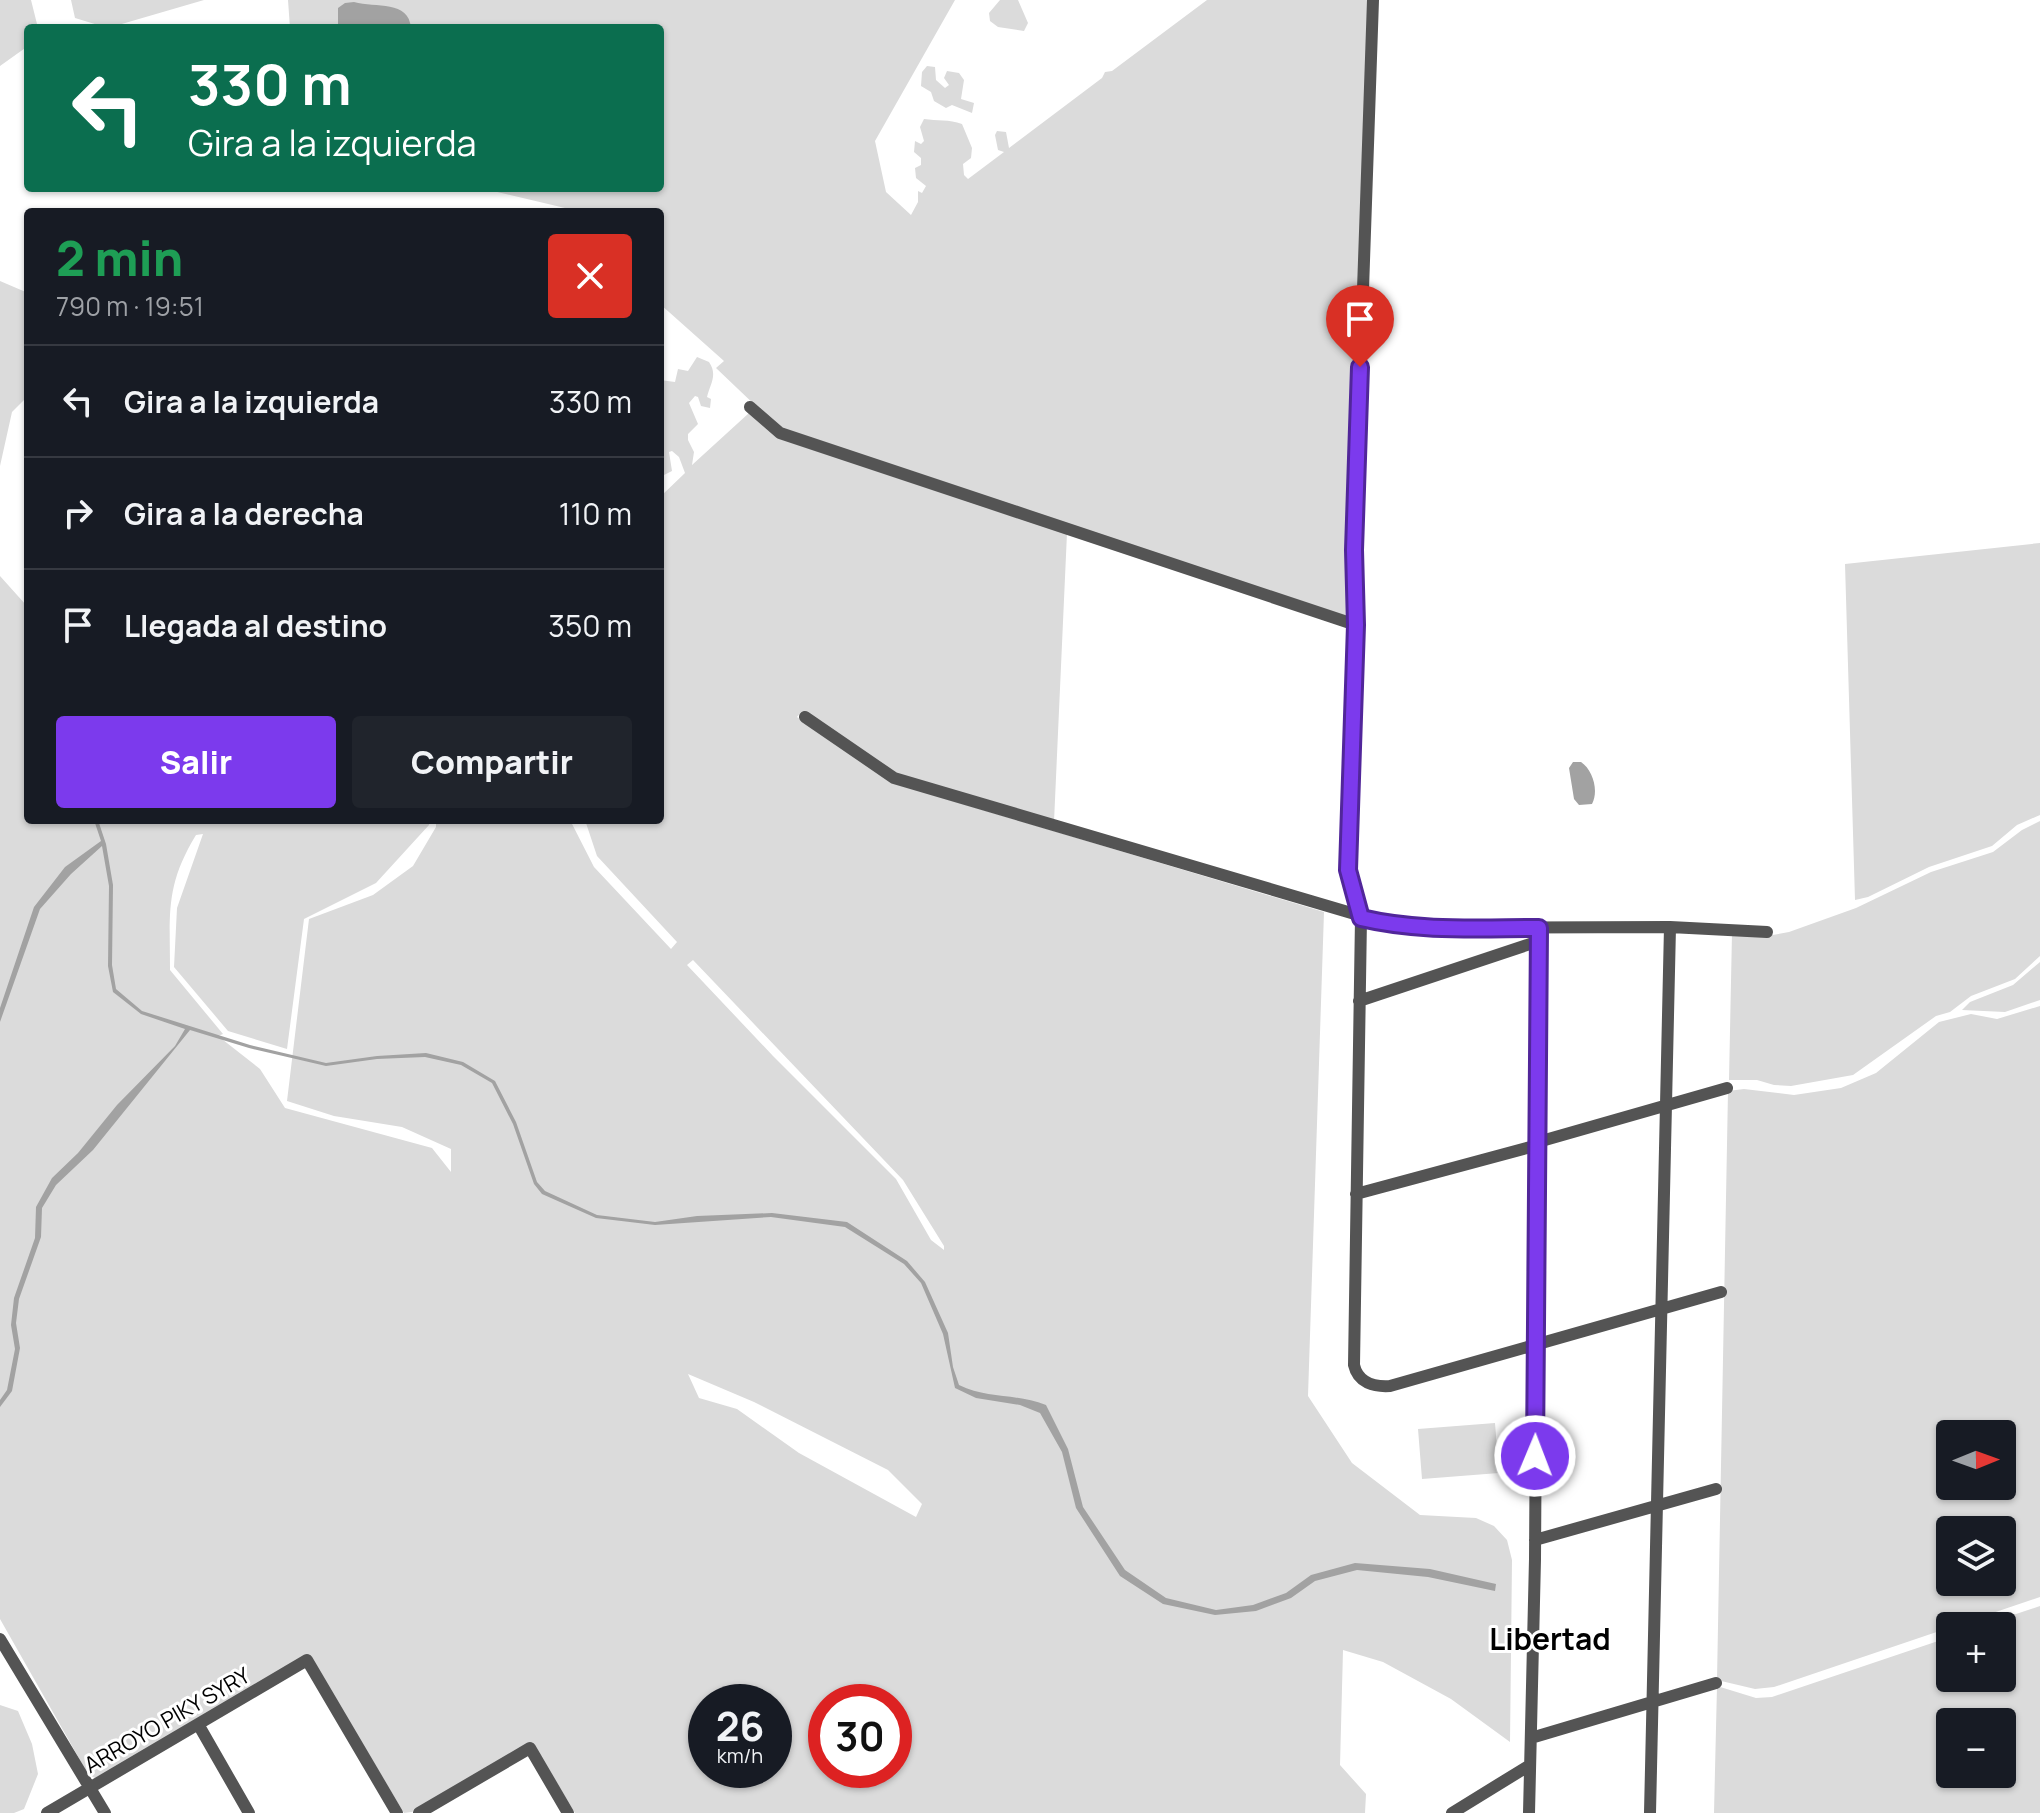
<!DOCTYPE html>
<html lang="es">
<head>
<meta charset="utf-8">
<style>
	body { margin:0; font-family:Manrope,sans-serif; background:#20242c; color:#f1f3f6; height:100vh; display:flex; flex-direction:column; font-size:30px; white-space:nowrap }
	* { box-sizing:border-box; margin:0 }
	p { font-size:26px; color:#9ea1a6 }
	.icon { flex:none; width:44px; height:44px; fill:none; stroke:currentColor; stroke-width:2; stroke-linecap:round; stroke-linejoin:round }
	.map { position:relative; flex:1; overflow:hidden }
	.sheet { position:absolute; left:24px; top:208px; width:640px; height:616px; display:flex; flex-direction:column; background:#171b24; border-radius:8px; box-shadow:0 2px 6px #0004 }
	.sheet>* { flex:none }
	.banner { position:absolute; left:24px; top:24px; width:640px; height:168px; border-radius:8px; box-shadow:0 2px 6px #0004; background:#0b6e4f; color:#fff; overflow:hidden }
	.needle { width:52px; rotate:89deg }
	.buttons { position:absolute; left:1936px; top:1420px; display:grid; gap:16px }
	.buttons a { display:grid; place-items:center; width:80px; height:80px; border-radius:8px; background:#171b24; box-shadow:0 2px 6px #0004; font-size:40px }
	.speed { position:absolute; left:688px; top:1684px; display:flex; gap:16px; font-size:40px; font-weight:700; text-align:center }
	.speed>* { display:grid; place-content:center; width:104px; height:104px; border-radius:50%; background:#171b24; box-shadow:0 2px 6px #0004; line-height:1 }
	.speed small { font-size:20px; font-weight:400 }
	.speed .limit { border:12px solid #d22; background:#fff; color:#111 }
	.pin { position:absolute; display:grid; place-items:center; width:68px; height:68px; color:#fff; margin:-82px -34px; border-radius:50% 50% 50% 0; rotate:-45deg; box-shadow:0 0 8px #0007 }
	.pin .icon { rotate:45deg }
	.me { position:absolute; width:88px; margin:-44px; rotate:1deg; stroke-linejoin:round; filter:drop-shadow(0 0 6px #0008) }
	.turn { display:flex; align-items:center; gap:28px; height:168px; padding:0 32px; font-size:36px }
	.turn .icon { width:104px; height:104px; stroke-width:2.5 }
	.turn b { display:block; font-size:56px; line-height:68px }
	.round { display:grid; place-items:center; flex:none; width:84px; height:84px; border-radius:8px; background:#20242c }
	.summary { display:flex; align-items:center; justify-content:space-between; height:136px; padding:0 32px }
	h1 { font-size:48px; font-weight:800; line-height:60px; color:#1e9e55 }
	.primary-button { display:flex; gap:16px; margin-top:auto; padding:16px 32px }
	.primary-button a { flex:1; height:92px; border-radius:8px; background:#7c3aed; color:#fff; font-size:32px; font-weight:800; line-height:92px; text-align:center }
	.primary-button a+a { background:#20242c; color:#f1f3f6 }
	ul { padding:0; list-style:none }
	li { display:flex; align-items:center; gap:24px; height:112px; padding:0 32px; border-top:2px solid #363941 }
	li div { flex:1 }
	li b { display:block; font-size:30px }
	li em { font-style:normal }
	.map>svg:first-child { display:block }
	.green { fill:#dbdbdb; fill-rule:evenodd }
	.water { fill:#a2a2a2 }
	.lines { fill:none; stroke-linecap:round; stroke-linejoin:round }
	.street { stroke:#545454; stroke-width:12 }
	.route-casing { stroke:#51269a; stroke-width:20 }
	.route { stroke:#7c3aed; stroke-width:14 }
	.labels { text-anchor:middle; stroke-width:6; stroke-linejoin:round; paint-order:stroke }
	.street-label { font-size:22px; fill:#000; stroke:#fff }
	.district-label { font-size:30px; font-weight:bold; fill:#000; stroke:#fff }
</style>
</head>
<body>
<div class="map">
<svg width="2040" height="1813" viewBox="0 0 2040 1813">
	<rect width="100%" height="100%" fill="#fff"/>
	<path class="green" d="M 0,0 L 31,0 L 38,28 L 28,28 L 28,46 L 0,66 Z
		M 71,0 L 204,0 L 108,28 L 75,18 Z
		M 288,0 L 955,0 L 875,141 L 886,192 L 911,215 L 918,202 L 918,191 L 922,193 L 926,186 L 916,178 L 915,168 L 921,165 L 921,158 L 914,152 L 915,141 L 921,144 L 924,141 L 920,127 L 924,119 C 937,121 949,119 962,124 L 972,148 L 971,158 L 963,164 L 964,175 L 968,179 L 1004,152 L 998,150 L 995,135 L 997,131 L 1006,132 L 1009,148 L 1102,78 L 1105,72 L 1112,71 L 1207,0 L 1368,0 L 1352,618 L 782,431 L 716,368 L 724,361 L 660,304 L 660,212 L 572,212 L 565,208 L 480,188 L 660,188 L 660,28 L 290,28 Z
		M 1000,0 L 1018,0 L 1028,23 L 1024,31 L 998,27 L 990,21 L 989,13 Z
		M 927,66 L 935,67 L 936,80 L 945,88 L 949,85 L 944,78 L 947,71 L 959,73 L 964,80 L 961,99 L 974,103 L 972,113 L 952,105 L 946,108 L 934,101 L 931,92 L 921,86 L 922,72 Z
		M 0,281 L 28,293 L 28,396 L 12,412 L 0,466 Z
		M 697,357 L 709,362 C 718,375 710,384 707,397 L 711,399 L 710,408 L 701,406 L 698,397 L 695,396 L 689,403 L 698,424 L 688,434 L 688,440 L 694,452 L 692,465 L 749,413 L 780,437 L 1067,533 L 1054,822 L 895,773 L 802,711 L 797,717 L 893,783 L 1324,912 L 1308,1396 L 1352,1463 L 1420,1515 L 1476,1518 L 1494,1526 L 1507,1540 L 1512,1560 L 1510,1742 L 1451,1699 L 1383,1662 L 1343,1650 L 1340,1765 L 1366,1794 L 1365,1813 L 575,1813 L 536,1748 L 526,1745 L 412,1812 L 404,1813 L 313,1661 L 95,1778 L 88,1774 L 0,1619 L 0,576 L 26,605 L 28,617 L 28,820 L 430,820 L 429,825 L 376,883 L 304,919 L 287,1049 L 228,1031 L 174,967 L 177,908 L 203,834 L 196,835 C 165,886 170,913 170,970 L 223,1034 L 218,1036 L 260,1069 L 285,1108 L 432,1148 L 451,1172 L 451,1149 L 402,1127 L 334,1116 L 287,1101 L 309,919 L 373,895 L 413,866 L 436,827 L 436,820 L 570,820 L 594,867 L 671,949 L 677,942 L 597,856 L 585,820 L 660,820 L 660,497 L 685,473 L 679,457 L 672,451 L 669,452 L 672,471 L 660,477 L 660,380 L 675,382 L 678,369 L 688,371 ZM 693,960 L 903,1180 L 944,1246 L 944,1250 L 931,1240 L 896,1179 L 773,1056 L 687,965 ZM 688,1374 L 754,1402 L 888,1470 L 922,1504 L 916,1517 L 799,1453 L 737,1409 L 699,1398 ZM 706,1702 L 774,1702 L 774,1770 L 706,1770 ZM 826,1702 L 894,1702 L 894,1770 L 826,1770 Z
		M 2040,543 L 2040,815 L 2017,825 L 1992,846 L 1929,867 L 1868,897 L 1855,900 L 1845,564 Z
		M 2040,821 L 2040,956 L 2015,979 L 1971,996 L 1950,1012 L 1936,1016 L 1853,1075 L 1791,1086 L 1774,1085 L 1757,1080 L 1729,1080 L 1732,933 L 1767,936 L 1789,932 L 1856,908 L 1931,872 L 1993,852 L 2022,830 Z
		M 2040,962 L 2040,1000 L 2005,1012 L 1962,1010 L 1970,1002 L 2013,985 Z
		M 2040,1006 L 2040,1597 L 1774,1687 L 1755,1689 L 1717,1680 L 1728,1091 L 1744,1089 L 1794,1095 L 1841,1088 L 1876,1073 L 1939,1022 L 1971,1014 L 1997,1019 ZM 1950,1434 L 2002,1434 L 2002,1486 L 1950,1486 ZM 1950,1530 L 2002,1530 L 2002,1582 L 1950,1582 Z
		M 1495,1423 L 1499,1473 L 1422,1479 L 1418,1429 Z
		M 2040,1606 L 2040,1813 L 1714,1813 L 1717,1686 L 1756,1698 L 1772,1697 L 1950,1637 L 1950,1678 L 2002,1678 L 2002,1626 L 1980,1626 ZM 1950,1722 L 2002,1722 L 2002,1774 L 1950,1774 Z
		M 0,1705 L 18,1711 L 32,1744 L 38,1774 L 24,1809 L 14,1813 L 0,1813 Z"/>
	<path class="water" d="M 354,2 C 376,8 409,0 411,28 L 338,28 L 338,8 L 345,3 Z
		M 1573,762 L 1581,762 C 1593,770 1599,791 1592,804 L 1579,805 L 1574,799 L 1569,768 Z
		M 94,820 L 98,820 L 106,844 L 113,885 L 112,965 L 116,989 L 142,1011 L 250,1045 L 326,1063 L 377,1056 L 426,1053 L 463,1062 L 495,1081 L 516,1122 L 537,1182 L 545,1191 L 597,1215 L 655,1222 L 697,1216 L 772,1213 L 847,1222 L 907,1261 L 925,1282 L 948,1333 L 953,1367 L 959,1385 C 988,1399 1015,1393 1046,1405 L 1068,1449 L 1083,1507 L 1125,1570 L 1166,1598 L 1216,1610 L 1253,1605 L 1286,1593 L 1311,1575 L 1355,1563 L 1430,1569 L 1496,1584 L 1495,1591 L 1428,1577 L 1357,1570 L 1315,1581 L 1291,1598 L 1256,1611 L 1215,1615 L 1163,1604 L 1120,1576 L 1076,1508 L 1062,1452 L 1040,1413 L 1020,1405 L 976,1398 L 955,1388 L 943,1334 L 921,1283 L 904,1264 L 845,1227 L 771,1217 L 655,1225 L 596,1218 L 542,1194 L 534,1184 L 513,1124 L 492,1083 L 461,1065 L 425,1057 L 377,1059 L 326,1066 L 249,1048 L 190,1030 L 93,1150 L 56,1185 L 42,1208 L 41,1237 L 19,1299 L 16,1323 L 20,1348 L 12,1391 L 0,1407 L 0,1400 L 7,1390 L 15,1349 L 11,1325 L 14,1298 L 35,1238 L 36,1207 L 52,1178 L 78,1153 L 117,1105 L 175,1046 L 185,1029 L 141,1014 L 113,992 L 108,966 L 109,886 L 102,846 L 71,874 L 40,909 L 0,1022 L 0,1008 L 34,907 L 65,867 L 101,841 Z"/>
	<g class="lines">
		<path class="street" d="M 1373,0 L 1354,550 L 1356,625 L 1348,870 L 1361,918 L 1354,1365 C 1358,1383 1374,1387 1390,1386 L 1721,1292
			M 750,407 L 780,433 L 1356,625
			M 805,717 L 894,778 L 1392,925 L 1426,928 L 1670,927 L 1767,932
			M 1359,1001 L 1539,941
			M 1538,1142 L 1727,1088
			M 1356,1194 L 1538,1145
			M 1535,1540 L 1716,1489
			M 0,1639 L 105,1813
			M 198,1724 L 249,1813
			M 1531,1738 L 1716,1683
			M 47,1813 L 307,1660 L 397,1813
			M 419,1813 L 530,1748 L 568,1813
			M 1452,1813 L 1530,1765
			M 1529,1813 L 1535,1559 L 1539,928
			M 1650,1813 L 1670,927"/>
	</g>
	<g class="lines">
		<g class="route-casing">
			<path id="route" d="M 1360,367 L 1354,550 L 1356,625 L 1348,870 L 1361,918 C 1420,932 1479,928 1539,928 L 1535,1456"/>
		</g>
		<use href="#route" class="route"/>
	</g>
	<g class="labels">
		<g class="street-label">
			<text transform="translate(167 1720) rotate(-30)" y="8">ARROYO PIKY SYRY</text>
		</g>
		<g class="district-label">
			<text x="1550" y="1650">Libertad</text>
		</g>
	</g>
</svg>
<div class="buttons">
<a><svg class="needle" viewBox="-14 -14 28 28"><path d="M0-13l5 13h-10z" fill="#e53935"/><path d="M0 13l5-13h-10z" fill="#9ea1a6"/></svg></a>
<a><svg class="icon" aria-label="layers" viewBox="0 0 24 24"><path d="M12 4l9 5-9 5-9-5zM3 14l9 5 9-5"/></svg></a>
<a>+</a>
<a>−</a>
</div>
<div class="speed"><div>26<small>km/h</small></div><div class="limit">30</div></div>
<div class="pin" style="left:1360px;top:367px;background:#d93025"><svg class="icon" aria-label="arrive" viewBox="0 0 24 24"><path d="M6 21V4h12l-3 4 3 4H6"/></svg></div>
<svg class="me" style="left:1535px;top:1456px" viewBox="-20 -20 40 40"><circle r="17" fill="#7c3aed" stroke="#fff" stroke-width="3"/><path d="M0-11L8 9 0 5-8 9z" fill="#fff"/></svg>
<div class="banner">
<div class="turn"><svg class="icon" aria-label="left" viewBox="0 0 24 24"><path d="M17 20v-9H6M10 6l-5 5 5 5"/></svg><div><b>330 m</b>Gira a la izquierda</div></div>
</div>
<section class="sheet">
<div class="summary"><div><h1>2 min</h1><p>790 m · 19:51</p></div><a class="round" style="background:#d93025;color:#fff"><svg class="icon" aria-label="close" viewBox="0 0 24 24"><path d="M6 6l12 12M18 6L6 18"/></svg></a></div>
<ul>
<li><svg class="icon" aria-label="left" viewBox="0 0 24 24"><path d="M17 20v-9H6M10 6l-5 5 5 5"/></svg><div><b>Gira a la izquierda</b></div><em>330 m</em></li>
<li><svg class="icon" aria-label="right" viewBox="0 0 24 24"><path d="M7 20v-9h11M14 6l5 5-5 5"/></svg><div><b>Gira a la derecha</b></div><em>110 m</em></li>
<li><svg class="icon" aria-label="arrive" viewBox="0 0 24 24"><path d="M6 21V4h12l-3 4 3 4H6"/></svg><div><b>Llegada al destino</b></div><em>350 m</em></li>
</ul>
<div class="primary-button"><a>Salir</a><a>Compartir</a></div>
</section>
</div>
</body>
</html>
